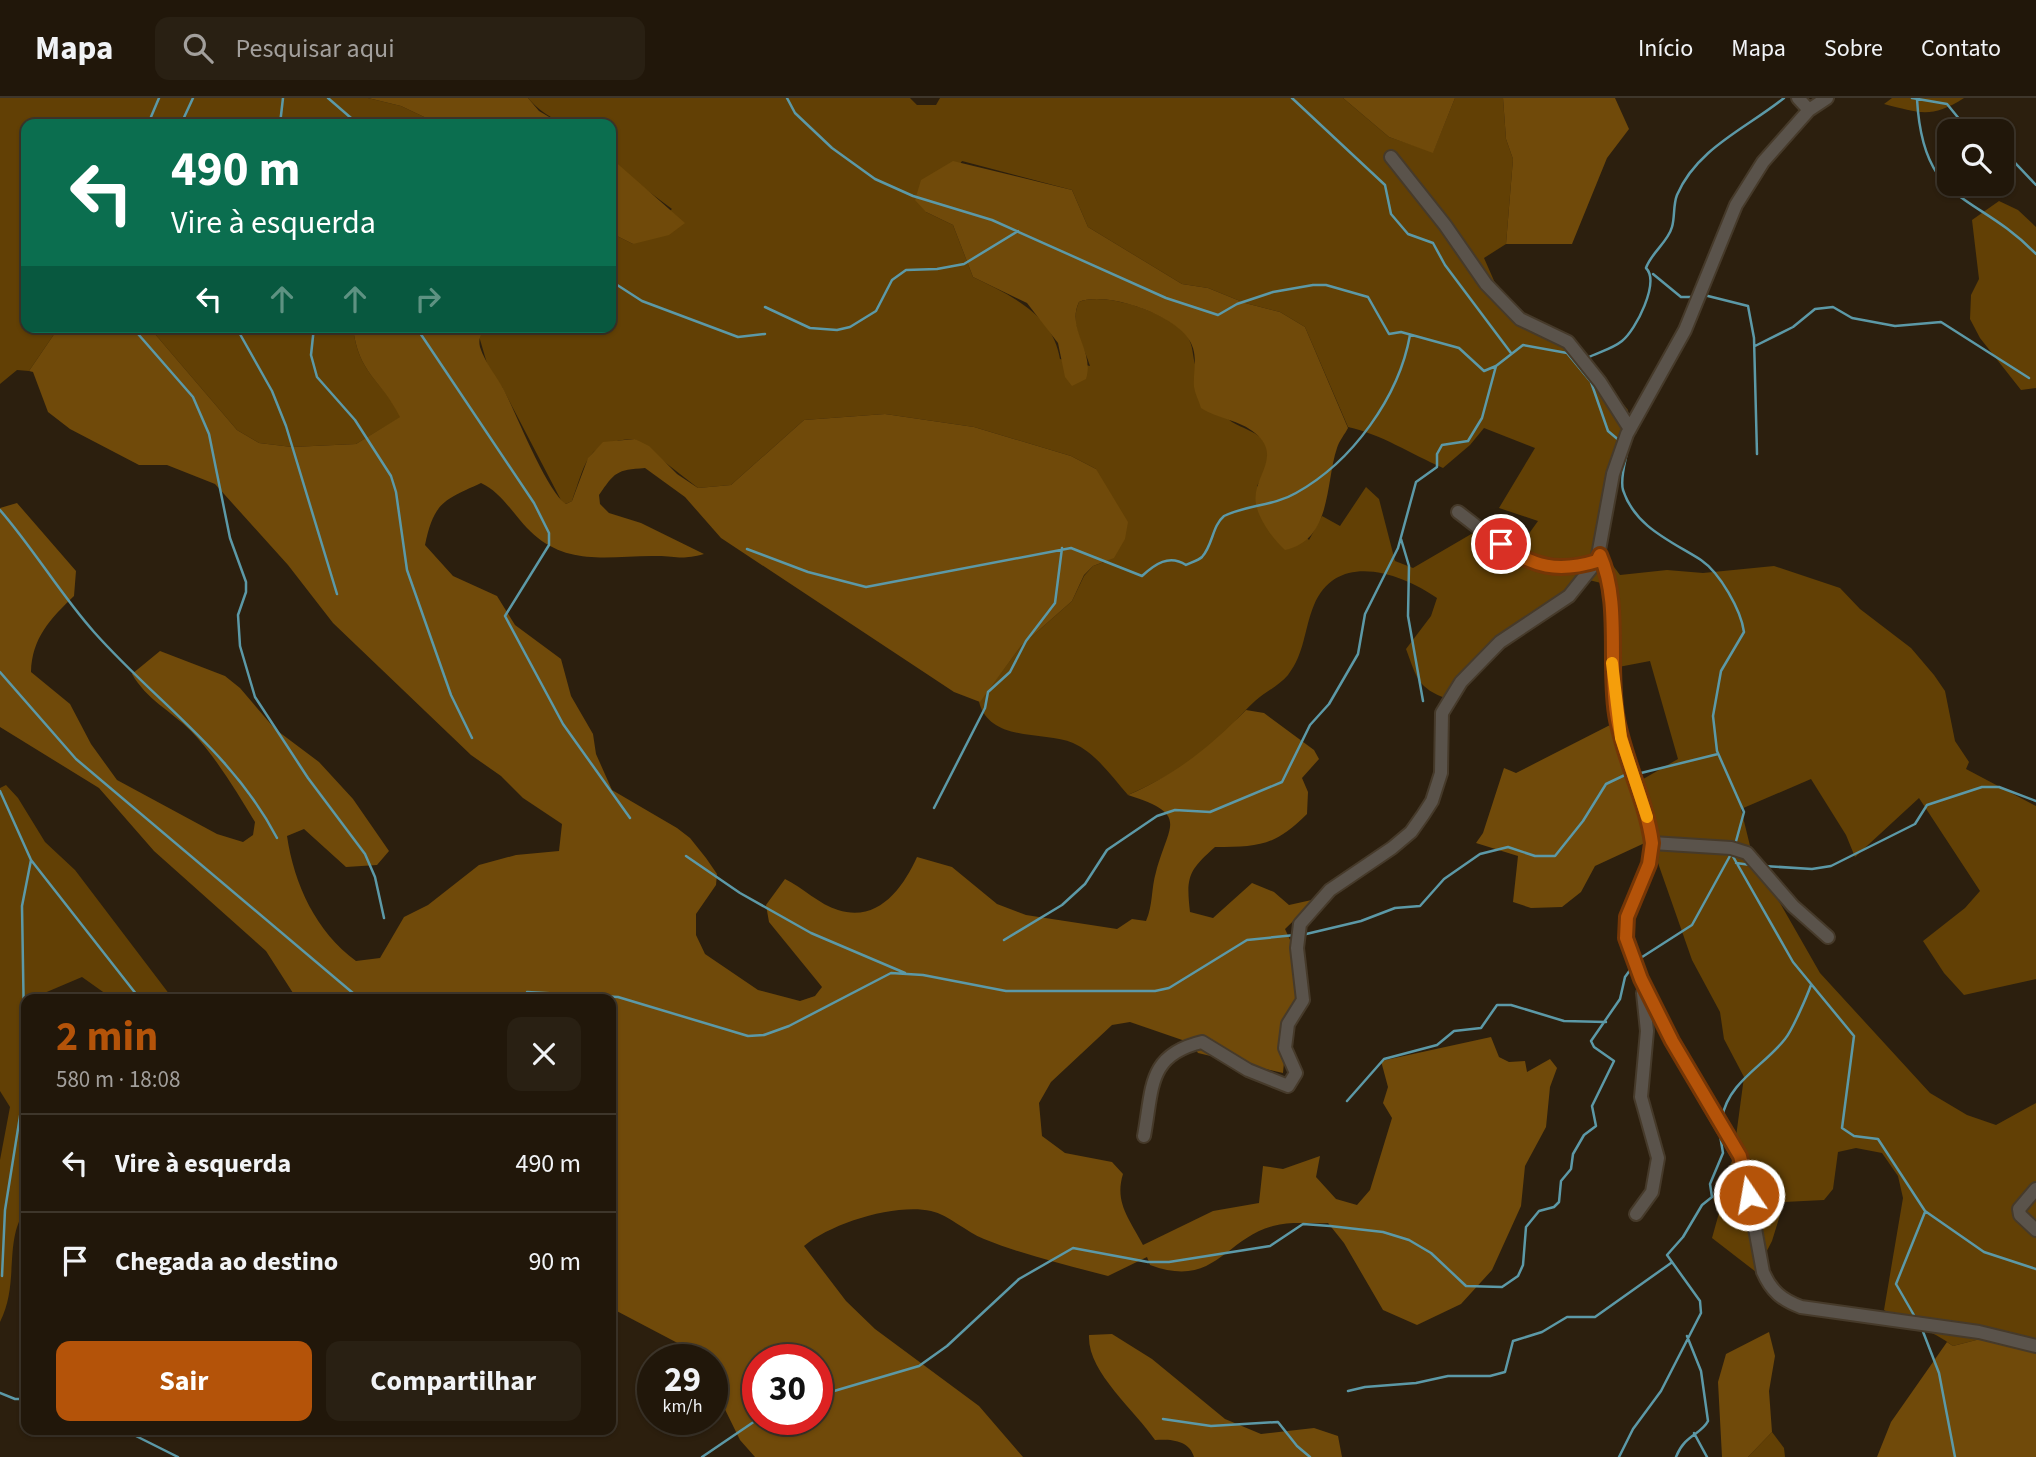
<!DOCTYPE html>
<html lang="pt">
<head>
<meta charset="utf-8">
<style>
	body { margin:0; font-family:"Source Sans 3",sans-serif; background:#292013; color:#f1f3f6; height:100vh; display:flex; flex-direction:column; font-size:26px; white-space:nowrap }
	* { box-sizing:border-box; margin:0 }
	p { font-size:23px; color:#a29f9c }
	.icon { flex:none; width:38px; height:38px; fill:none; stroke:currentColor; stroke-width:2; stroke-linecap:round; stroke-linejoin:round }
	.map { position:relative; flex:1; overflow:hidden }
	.details { position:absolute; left:21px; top:896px; width:595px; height:441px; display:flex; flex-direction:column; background:#21170a; border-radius:14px; box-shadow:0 2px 5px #0004,0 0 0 2px #3e362b }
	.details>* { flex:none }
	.hud { position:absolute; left:21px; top:21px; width:595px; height:214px; border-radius:14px; box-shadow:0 2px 5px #0004,0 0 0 2px #3e362b; background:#0b6e4f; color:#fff; overflow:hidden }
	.buttons { position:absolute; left:1937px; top:21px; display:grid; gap:14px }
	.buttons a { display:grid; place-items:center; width:77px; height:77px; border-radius:14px; background:#21170a; box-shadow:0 2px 5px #0004,0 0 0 2px #3e362b; font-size:35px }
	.speed { position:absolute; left:637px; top:1246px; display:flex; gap:14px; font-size:35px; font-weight:700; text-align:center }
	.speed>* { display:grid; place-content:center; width:91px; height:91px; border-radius:50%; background:#21170a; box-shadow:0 2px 5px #0004,0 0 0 2px #3e362b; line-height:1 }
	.speed small { font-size:18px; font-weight:400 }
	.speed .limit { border:10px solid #d22; background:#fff; color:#111 }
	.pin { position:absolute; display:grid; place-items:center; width:60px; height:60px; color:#fff; margin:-30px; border:4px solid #fff; border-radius:50%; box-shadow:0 2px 7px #0007 }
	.me { position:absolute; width:77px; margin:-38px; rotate:348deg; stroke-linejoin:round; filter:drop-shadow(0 0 5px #0008) }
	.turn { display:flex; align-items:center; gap:24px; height:147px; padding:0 35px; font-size:32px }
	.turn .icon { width:91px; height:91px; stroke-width:2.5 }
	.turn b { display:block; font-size:49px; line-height:60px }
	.lanes { display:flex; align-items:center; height:66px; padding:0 35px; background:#0003; justify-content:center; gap:35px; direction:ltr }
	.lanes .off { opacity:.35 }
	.round { display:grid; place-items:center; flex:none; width:74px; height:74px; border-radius:14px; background:#292013 }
	.headline { display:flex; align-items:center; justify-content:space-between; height:119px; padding:0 35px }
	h1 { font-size:42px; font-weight:700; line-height:52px; color:#b45309 }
	.cta { display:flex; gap:14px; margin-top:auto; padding:14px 35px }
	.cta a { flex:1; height:80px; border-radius:14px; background:#b45309; color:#fff; font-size:28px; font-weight:700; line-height:80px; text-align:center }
	.cta a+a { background:#292013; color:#f1f3f6 }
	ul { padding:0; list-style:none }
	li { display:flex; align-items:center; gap:21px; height:98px; padding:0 35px; border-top:2px solid #3e362b }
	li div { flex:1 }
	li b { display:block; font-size:26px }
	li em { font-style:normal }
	header { display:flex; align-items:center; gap:42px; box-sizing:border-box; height:98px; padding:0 35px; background:#21170a; border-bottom:2px solid #3e362b }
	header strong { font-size:33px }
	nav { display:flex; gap:38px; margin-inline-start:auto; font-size:24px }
	.search { width:490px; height:63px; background:#292013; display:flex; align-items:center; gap:18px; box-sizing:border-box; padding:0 24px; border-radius:14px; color:#a29f9c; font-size:26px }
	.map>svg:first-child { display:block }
	.green { fill:#624005; fill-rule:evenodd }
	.forest { fill:#704a0a; fill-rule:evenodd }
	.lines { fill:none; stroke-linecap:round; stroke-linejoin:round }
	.stream { stroke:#5c99a7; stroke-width:2.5 }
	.minor-casing { stroke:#463a2a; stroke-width:16 }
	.minor { stroke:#5a534b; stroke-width:12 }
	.route-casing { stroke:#753606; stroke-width:18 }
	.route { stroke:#b45309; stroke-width:12 }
	.slow { stroke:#f59e0b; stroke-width:12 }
</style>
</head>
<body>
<header>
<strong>Mapa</strong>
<div class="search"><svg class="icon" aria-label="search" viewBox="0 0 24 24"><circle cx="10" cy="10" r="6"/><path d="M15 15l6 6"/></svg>Pesquisar aqui</div>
<nav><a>Início</a><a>Mapa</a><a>Sobre</a><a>Contato</a></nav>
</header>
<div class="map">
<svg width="2036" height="1359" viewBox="0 0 2036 1359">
	<rect width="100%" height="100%" fill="#2c1f0e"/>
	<path class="green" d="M 0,0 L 368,0 L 401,8 L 439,26 L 26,26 L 26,229 L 59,229 L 29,273 L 17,272 L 0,286 Z
		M 528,0 L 910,0 L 917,7 L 936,7 L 940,0 L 1343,0 L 1389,39 L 1433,54 L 1455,0 L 1503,0 L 1506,41 L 1513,61 L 1506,146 L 1484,160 L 1499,194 L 1529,223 L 1550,229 L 1598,275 L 1628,312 L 1609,420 L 1606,458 L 1620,477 L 1667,472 L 1703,475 L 1774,468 L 1840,490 L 1860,511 L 1911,550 L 1934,577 L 1945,593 L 1955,643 L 1969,664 L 1966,671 L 2036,708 L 2036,881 L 1964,897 L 1944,875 L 1923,843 L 1965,810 L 1980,793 L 1919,700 L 1855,759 L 1846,737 L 1811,681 L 1741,711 L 1752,756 L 1820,875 L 1930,995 L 1967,1017 L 1996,1027 L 2036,1005 L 2036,1252 L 1988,1239 L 1953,1248 C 1933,1232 1906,1226 1884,1212 L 1903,1100 L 1898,1078 L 1882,1055 L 1856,1050 L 1838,1054 L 1833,1091 L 1824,1102 L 1784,1104 L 1772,1143 L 1756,1174 L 1712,1140 L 1719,1115 L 1713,1101 L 1733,1061 L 1744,979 L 1724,941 L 1720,914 L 1692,862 L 1631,688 L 1678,661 L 1650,563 L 1608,571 L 1607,496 L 1601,485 L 1589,482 L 1501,541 L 1448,601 C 1417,590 1417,580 1406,551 L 1431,518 L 1437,500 C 1401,475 1337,452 1314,507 C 1304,531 1305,555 1288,577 C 1280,587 1265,594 1255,603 C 1239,617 1227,635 1210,649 C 1185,669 1157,684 1128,697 C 1112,679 1096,655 1073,645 C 1045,633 990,645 979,604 L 1021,548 L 1072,503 L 1084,478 L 1093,468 L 1104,464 L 1096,371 L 1071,358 L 974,329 L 885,316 L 804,322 L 731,387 L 698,390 L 635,341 C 586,343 587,362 572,403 L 566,406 L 562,404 L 502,289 L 488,269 L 479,238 L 486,229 L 611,229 L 611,135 L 633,146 L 672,111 L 632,81 L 611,60 L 611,26 C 573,26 555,30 528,0 ZM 962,63 L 1072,92 L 1088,129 L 1182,186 L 1208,190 L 1245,205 L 1280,214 L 1305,229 L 1348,329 C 1381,336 1411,356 1443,370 L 1470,347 L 1484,330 L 1535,350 L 1499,410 L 1538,423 L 1513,458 L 1473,435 L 1413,470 L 1395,463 L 1379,401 L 1366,389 L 1340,428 L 1322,418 L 1309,442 L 1257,388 C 1263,378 1271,364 1268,352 C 1262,331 1239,332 1227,320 C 1216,306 1204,284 1196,269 C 1192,259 1194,248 1187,238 C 1170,215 1105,193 1079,204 C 1069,226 1083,246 1090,268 L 1060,261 C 1053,216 1010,197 973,179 L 953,127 L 926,114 Z
		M 1892,0 L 1964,0 C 1931,21 1920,15 1884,6 Z
		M 1999,103 L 2018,112 L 2036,129 L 2036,290 L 2021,292 L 1980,240 L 1970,221 L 1971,197 L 1979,181 L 1972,122 Z
		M 149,229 L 353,229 C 358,276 381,281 401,319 L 356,346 L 292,349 L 259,345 L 237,332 Z
		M 6,687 L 18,700 L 45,744 L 75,772 L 173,901 L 113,901 L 82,879 L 42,896 L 42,901 L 26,901 L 26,1111 C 3,1143 20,1185 0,1224 L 0,1062 L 10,1009 L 0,993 L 0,690 Z
		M 1772,1334 L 1784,1350 L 1785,1359 L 1748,1359 Z"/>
	<path class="forest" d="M 368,0 L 528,0 L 539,13 L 561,26 L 439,26 L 401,8 Z
		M 1343,0 L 1455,0 L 1433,55 L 1389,39 Z
		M 1503,0 L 1615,0 L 1629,31 L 1607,60 L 1572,146 L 1506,146 L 1513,61 L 1506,41 Z
		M 611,60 L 685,125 L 669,137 L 633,146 L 611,135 Z
		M 953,63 L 1072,92 L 1088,129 L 1182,186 L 1208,190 L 1245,205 L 1280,214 L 1305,229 L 1348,330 C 1345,336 1339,343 1337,350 C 1325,386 1332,442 1285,452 C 1273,441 1259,422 1256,406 C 1251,379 1284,359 1255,335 C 1240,322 1218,321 1201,310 C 1199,303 1195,296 1194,289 C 1193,276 1197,263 1193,250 C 1185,219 1106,192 1079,204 C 1066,231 1095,253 1086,281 L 1072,288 L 1065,279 L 1058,245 L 1027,205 L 973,179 L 953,127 L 926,114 L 915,102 L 921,82 Z
		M 59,229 L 149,229 L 237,332 L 259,345 L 292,349 L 356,346 L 400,319 C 381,281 358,276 353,229 L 486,229 C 481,236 478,240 480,249 C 485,265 496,277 504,292 C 517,317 546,392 566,406 L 572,403 L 588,360 L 603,344 L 635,341 L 649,348 L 677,376 L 698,390 L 731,387 L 804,322 L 885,316 L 974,329 L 1071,358 L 1096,371 L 1128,424 L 1125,441 L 1114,460 L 1093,468 L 1084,477 L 1072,503 L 1021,548 L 980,604 L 954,594 L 721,440 L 685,399 L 645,370 C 616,372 615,374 599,397 L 600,406 L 609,415 L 641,425 L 704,456 C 678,463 676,457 652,458 C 612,458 572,467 538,440 C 517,424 505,396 481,385 C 444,402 434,404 425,447 L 453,478 L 497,498 L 515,527 L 561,561 L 571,598 L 593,636 L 596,656 L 612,692 L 677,730 L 690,740 L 706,760 L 717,776 L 716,787 L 696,816 L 696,837 L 705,856 L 758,892 L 800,903 L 815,898 L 822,889 L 769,824 L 766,807 L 785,781 C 802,789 820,807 838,812 C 878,825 903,790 917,759 L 952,769 L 997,806 L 1026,817 L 1117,831 L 1132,821 L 1146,823 C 1153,807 1151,791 1156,774 C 1169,725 1190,717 1128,697 C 1175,677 1210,649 1246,612 L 1264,615 L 1314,652 L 1319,661 L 1302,680 L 1308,694 L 1307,716 C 1275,748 1259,749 1215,749 C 1188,773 1186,779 1190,814 L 1213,820 L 1252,785 L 1274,794 L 1289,807 L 1316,801 L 1285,831 L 1291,844 L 1299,915 L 1287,933 L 1283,975 L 1198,955 L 1191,945 L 1130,924 L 1112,927 L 1051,984 L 1039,1005 L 1042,1038 L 1065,1055 L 1112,1064 L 1123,1076 C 1114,1105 1130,1122 1143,1147 L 1213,1113 L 1259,1105 L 1263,1068 L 1283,1071 L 1320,1058 L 1316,1079 L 1336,1101 L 1357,1107 L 1370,1092 L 1392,1020 L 1383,1005 L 1388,989 L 1381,963 L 1491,939 L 1499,959 L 1509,964 L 1525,963 L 1527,974 L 1550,961 L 1557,970 L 1550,989 L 1546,1029 L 1525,1068 L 1521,1108 L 1492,1172 L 1461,1206 L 1417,1227 L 1383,1212 L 1344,1145 L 1328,1125 C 1309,1126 1291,1123 1273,1128 C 1224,1141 1215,1191 1150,1167 L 1147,1159 L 1108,1178 C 1066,1167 1024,1157 984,1141 C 966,1134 949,1117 931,1113 C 896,1105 831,1125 804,1148 L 846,1203 L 875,1231 L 979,1308 L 1023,1359 L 755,1359 L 740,1342 L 712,1285 L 712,1262 L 697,1262 L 689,1251 L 611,1210 L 611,901 L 301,901 L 293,895 L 266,853 L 154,753 L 99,690 L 0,629 L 0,410 L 17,405 L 76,473 L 74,498 C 50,521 32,540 31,574 L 70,606 L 91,646 L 117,682 L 217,736 L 243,744 L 253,737 L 255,724 C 236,693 216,659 191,633 C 170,612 147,602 132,576 L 160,553 L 225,578 L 240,590 L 275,631 L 319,664 L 353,701 L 389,753 L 377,767 L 346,769 L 304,731 L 287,738 C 294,786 316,834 356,863 L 380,860 L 404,819 L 428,807 L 479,767 L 516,757 L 559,753 L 562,726 L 523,700 L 501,678 L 471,657 L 333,525 L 288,467 L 215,386 L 167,367 L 139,367 L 70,331 L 48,314 L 33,274 L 29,273 ZM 758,1262 L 817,1262 L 817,1321 L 758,1321 Z
		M 1612,626 L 1649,743 L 1595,768 L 1581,794 L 1562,809 L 1531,810 L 1513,804 L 1518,758 L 1476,745 L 1483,735 L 1504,670 L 1516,675 Z
		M 1769,1234 L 1775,1258 L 1769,1293 L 1772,1334 L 1748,1359 L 1722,1359 L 1718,1284 L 1726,1256 Z
		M 1112,1236 L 1152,1261 L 1225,1321 L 1261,1336 L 1314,1330 L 1338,1338 L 1342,1359 L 1194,1359 C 1189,1342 1171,1341 1155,1342 C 1135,1312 1087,1274 1089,1237 Z
		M 1988,1239 L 2036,1252 L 2036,1359 L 1877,1359 L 1891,1324 L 1947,1244 L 1953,1248 Z"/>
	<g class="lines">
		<path class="stream" d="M 328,0 L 358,26
			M 787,0 L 795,15 L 832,50 L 875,81 L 913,98 L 992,122 L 1166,200 L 1218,217 L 1237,206 L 1273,194 L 1313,187 L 1326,187 L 1368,199 L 1389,236 L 1401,234 L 1459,250 L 1484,273 L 1496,268 L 1523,247 L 1567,255 L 1591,284 L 1608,333 L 1621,344
			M 1292,0 L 1385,87 L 1391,116 L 1408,136 L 1433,145 L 1445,167 L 1511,255
			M 1912,0 L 1947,6 L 1969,33
			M 1917,1 C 1923,109 1975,93 2036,156
			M 148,26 L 159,0
			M 181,26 L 193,0
			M 280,26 L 283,0
			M 2002,51 L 2036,87
			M 1653,176 L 1681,199 L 1694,199
			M 611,183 L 642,203 L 738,239 L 765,236
			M 1704,197 L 1748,208 L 1754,240 L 1757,356
			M 765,209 L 810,230 L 837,232 L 850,229 L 876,213 L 892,182 L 906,172 L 937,171 L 964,166 L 1018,133
			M 132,229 L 193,299 L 209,336 L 230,440 L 246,484 L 246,494 L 238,517 L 240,548 L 255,599 L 308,680 L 365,756 L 375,779 L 384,820
			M 236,229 L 272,293 L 286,328 L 337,496
			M 314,229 L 311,257 L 317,279 L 355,322 L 391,378 L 396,394 L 407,472 L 451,597 L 472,640
			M 416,229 L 534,405 L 549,435 L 549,447 L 505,518 L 563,626 L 630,720
			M 1755,248 L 1793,229 L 1815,211 L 1833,209 L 1852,220 L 1895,228 L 1941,224 L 2029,280
			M 1587,260 C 1599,254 1612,251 1622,243 C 1636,232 1660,184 1646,170 C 1651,155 1668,144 1672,129 C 1675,119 1673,107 1677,97 C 1697,50 1747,30 1784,0
			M 1627,354 C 1625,365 1620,381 1623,392 C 1635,429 1671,443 1701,462 C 1720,475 1741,512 1744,534 L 1721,573 L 1713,618 L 1717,653 L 1744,714 L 1735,747
			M 0,412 C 34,451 60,496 94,534 C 157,605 232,654 277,740
			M 1401,441 L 1409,468 L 1408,518 L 1423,603
			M 747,451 L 808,474 L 866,489 L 1071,450 L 1142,478 C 1155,466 1169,456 1186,467 C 1190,465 1199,462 1202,459 C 1213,447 1212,428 1224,418 C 1246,407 1274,408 1296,395 C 1352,364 1399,299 1410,237
			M 0,574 L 76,661 L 360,901
			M 1637,676 L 1718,656
			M 0,693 L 31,762 L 140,901
			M 934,710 L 985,610 L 988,594 L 1010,574 L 1026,543 L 1055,505 L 1062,450
			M 1731,755 L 1793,864 L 1854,938 L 1842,1030 L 1854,1038 L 1878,1041 L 1925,1113 L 1984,1154 L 2036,1171
			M 686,758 L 740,795 L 811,835 L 905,875
			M 1736,765 L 1751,767
			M 1764,768 L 1812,771 L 1831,768 L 1915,726 L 1927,707 L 1982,689 L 1999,689 L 2036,703
			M 1302,837 L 1361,823 L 1395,810 L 1420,808 L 1444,781 L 1480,756 L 1508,749 L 1535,758 L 1555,758 L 1583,723 L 1606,686 L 1627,676
			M 1004,842 L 1062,807 L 1085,786 L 1107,752 L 1157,718 L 1175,712 L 1210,714 L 1282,684 L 1310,627 L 1329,606 L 1358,556 L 1365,516 L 1398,450 L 1416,384 L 1437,369 L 1437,356 L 1442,347 L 1468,343 L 1482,320 L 1496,268
			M 1639,861 L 1692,827 L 1731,756
			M 527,894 L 618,899 L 748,938 L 764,937 L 789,928 L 891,875 L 923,877 L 1006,893 L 1155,893 L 1169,890 L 1247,842 L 1295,837
			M 1347,1003 L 1384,961 L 1437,947 L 1454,933 L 1481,930 L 1497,907 L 1511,907 L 1564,923 L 1606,924
			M 1722,1020 C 1728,984 1764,968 1785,941 C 1792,933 1807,898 1811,887
			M 2,1178 L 5,1112 L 25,987 L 22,808 L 31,762
			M 1915,1219 L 1896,1186 L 1925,1114
			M 1922,1231 L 1939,1275 L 1955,1359
			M 1348,1293 L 1365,1289 L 1416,1285 L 1448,1278 L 1490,1278 L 1505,1274 L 1513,1243 L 1542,1234 L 1567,1219 L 1595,1219 L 1671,1165
			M 0,1295 L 15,1301 L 26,1301
			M 817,1298 L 919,1268 L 947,1248 L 1019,1181 L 1073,1150 L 1148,1164 L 1169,1164 L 1270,1148 L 1303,1126 L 1330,1128 L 1383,1134 L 1409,1142 L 1431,1155 L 1466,1188 L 1502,1189 L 1518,1178 L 1523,1167 L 1526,1129 L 1539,1113 L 1554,1109 L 1559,1104 L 1561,1083 L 1571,1071 L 1573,1056 L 1584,1037 L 1596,1028 L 1592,1008 L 1614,963 L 1594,949 L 1591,943 L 1620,901 L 1625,879 L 1633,868
			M 1163,1321 L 1211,1328 L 1278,1324 L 1297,1348 L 1310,1359
			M 124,1332 L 178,1359
			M 1694,1335 L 1707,1359
			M 702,1359 L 758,1321
			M 1619,1359 L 1633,1331 L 1661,1293 L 1701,1215 L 1700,1203 L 1667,1157 L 1683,1139 L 1702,1107 L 1712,1099 L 1710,1086 L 1723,1055 L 1720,1037
			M 1676,1359 C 1685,1336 1701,1337 1708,1323 L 1701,1273 L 1687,1238"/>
		<g class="minor-casing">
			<path id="minor" d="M 1798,0 L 1809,12
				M 1391,59 L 1445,127 L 1486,186 L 1520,221 L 1568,244 L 1600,284 L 1630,331
				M 1458,414 C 1506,450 1533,482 1597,463
				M 1600,457 C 1621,503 1609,565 1616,616 C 1623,660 1646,701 1652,745 L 1649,766 L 1627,819 L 1626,840 L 1641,881 L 1672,943 L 1743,1065 L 1763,1174 C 1771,1193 1782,1202 1801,1209 L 1979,1234 L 2036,1248
				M 1652,745 L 1731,750 L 1747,755 L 1793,808 L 1828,839
				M 1144,1038 C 1153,990 1147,957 1202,944 L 1248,972 L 1288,988 L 1296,975 L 1285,950 L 1288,926 L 1303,902 L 1297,850 L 1300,826 L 1330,792 L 1392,750 L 1411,734 L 1423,717 L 1432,703 L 1441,675 L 1442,615 L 1461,584 L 1500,544 L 1569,498 L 1597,463 L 1613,376 L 1627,336 L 1685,232 L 1736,107 L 1763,64 L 1809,12 L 1827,0
				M 2036,1091 L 2019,1111 L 2020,1117 L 2036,1132
				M 1636,1116 L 1652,1094 L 1658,1060 L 1641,999 L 1647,933 L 1643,895"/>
		</g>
		<use href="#minor" class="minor"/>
	</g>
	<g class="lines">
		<g class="route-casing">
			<path id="route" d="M 1501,446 C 1533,469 1558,475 1597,463 L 1600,457 C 1621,504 1608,565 1616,616 C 1623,660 1646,701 1652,745 L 1649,766 L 1627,819 L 1626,840 L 1641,881 L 1672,943 L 1740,1058 L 1749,1097"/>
		</g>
		<use href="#route" class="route"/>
		<path class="slow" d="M 1612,565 L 1621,640 L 1647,719"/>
	</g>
</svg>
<div class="buttons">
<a><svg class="icon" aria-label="search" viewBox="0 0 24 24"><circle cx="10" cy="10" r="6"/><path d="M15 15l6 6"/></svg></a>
</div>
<div class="speed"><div>29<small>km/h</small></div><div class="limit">30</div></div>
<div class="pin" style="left:1501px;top:446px;background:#d93025"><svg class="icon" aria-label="arrive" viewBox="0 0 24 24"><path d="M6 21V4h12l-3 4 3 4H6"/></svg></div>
<svg class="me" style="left:1749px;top:1097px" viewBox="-20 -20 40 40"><circle r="17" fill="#b45309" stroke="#fff" stroke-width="3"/><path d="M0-11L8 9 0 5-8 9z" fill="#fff"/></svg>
<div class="hud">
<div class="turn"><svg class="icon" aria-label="left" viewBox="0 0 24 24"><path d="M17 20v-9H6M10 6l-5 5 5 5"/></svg><div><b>490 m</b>Vire à esquerda</div></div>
<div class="lanes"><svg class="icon" aria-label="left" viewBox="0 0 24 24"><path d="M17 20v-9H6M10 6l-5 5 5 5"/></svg><svg class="icon off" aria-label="ahead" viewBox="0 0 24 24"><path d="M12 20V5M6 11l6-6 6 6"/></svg><svg class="icon off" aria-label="ahead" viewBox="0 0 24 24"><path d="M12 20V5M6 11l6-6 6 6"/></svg><svg class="icon off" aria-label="right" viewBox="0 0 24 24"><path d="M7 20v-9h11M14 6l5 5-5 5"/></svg></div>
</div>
<section class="details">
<div class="headline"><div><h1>2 min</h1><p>580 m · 18:08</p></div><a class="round"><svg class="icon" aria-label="close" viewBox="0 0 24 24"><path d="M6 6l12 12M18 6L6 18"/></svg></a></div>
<ul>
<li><svg class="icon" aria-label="left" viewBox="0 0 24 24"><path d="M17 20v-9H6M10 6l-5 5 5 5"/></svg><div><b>Vire à esquerda</b></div><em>490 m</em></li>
<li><svg class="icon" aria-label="arrive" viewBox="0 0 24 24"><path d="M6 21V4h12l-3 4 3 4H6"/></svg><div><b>Chegada ao destino</b></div><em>90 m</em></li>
</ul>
<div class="cta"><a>Sair</a><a>Compartilhar</a></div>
</section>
</div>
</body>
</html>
